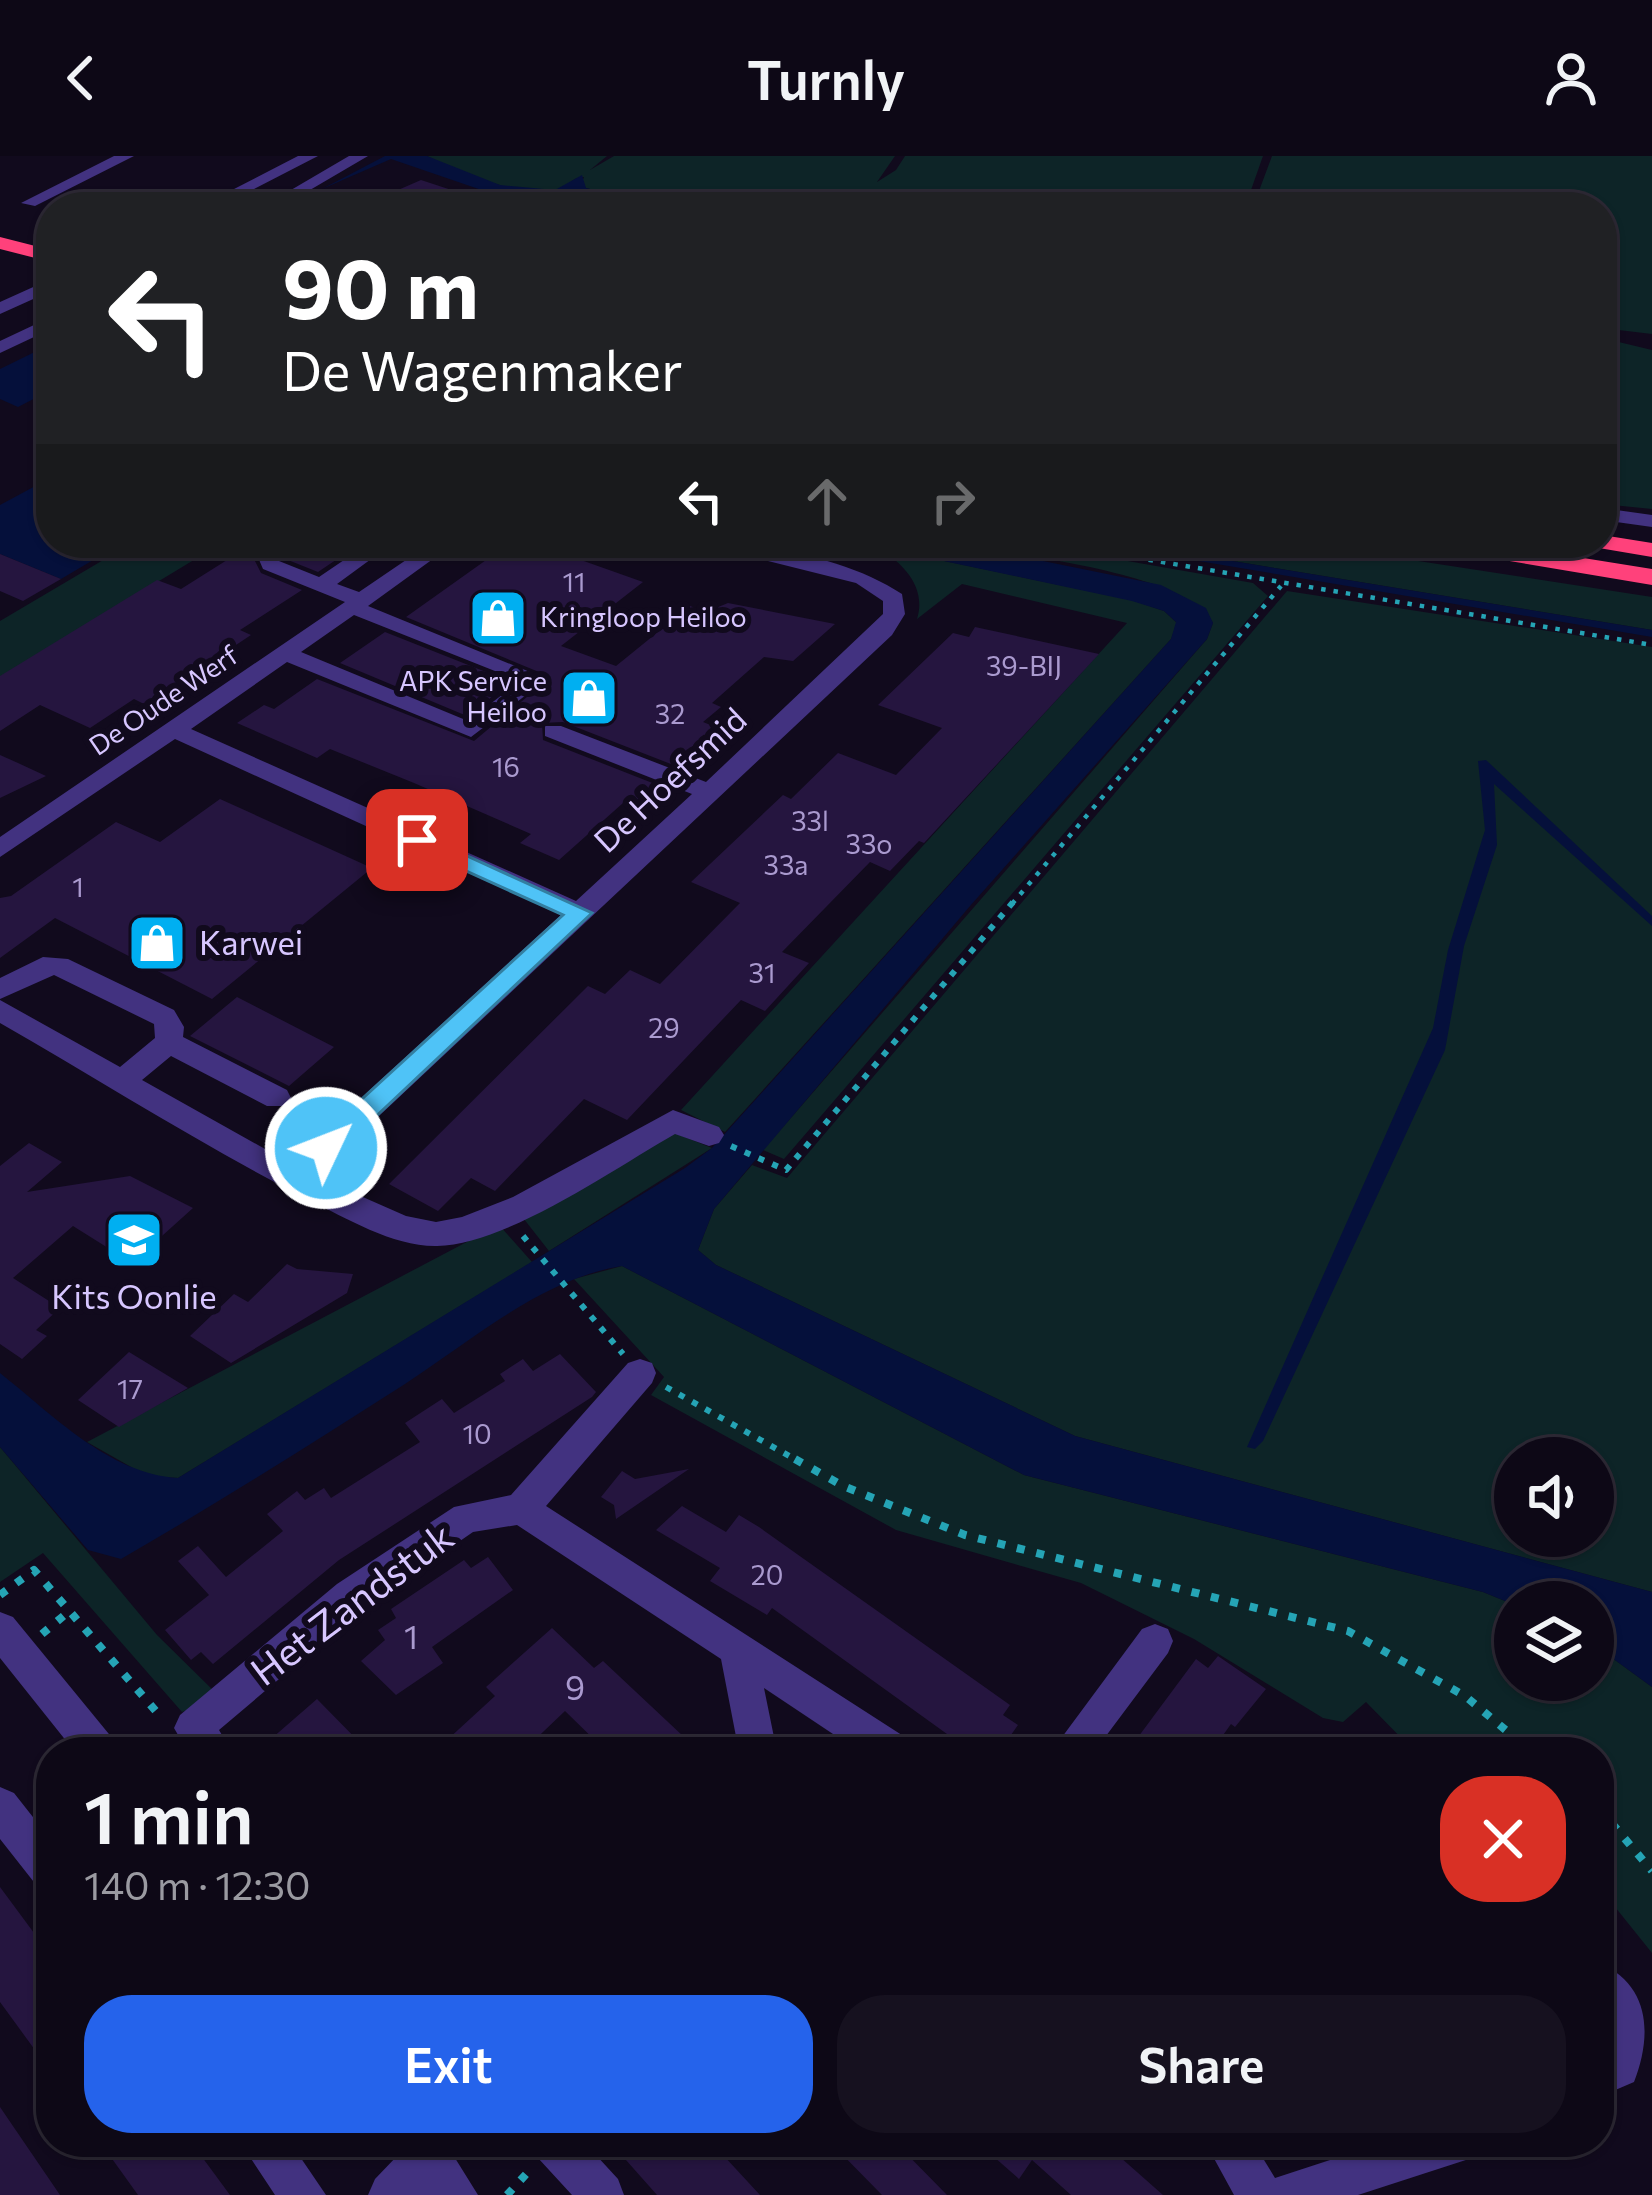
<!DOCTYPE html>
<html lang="en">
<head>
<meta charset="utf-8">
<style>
	body { margin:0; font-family:Commissioner,sans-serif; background:#16111f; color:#f1f3f6; height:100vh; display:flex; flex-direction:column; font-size:45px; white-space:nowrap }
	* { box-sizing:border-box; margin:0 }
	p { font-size:39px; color:#9a9aa1 }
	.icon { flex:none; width:66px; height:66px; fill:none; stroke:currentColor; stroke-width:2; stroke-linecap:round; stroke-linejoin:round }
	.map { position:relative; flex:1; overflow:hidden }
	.side { position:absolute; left:36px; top:1581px; width:1578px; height:420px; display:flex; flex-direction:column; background:#0d0816; border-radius:48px; box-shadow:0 3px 9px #0004,0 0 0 3px #2d2935 }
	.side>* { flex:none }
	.hud { position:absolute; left:36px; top:36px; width:1581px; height:366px; border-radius:48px; box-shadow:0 3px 9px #0004,0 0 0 3px #2d2935; background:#202124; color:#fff; overflow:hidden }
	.controls { position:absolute; left:1494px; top:1281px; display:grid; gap:24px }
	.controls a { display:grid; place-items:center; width:120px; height:120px; border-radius:50%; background:#0d0816; box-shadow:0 3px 9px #0004,0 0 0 3px #2d2935; font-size:60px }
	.pin { position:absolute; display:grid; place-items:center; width:102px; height:102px; color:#fff; margin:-51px; border-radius:24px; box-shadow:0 6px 18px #0006 }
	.me { position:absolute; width:132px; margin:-66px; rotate:47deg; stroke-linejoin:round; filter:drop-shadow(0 0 9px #0008) }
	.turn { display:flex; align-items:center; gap:42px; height:252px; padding:0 48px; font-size:54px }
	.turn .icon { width:156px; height:156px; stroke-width:2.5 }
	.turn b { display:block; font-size:84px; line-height:102px }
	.lanes { display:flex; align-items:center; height:114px; padding:0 48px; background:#0003; justify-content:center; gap:60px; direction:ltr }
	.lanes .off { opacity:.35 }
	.round { display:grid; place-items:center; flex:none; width:126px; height:126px; border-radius:48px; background:#16111f }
	.overview { display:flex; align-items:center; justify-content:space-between; height:204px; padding:0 48px }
	h1 { font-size:72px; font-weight:600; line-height:90px }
	.cta { display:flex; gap:24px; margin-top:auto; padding:24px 48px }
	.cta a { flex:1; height:138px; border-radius:48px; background:#2563eb; color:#fff; font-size:48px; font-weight:600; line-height:138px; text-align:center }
	.cta a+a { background:#16111f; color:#f1f3f6 }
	header { display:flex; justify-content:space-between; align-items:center; height:156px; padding:0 48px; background:#0d0816; font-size:54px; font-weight:600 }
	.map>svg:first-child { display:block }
	.green { fill:#0d2427; fill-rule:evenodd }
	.water { fill:#05103b }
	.building { fill:#25153f }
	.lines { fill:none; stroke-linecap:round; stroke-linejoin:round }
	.path-far2 { stroke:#25a4b5; stroke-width:4.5; stroke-dasharray:4.5 8; stroke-linecap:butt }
	.path-far1 { stroke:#25a4b5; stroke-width:6; stroke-dasharray:6 9; stroke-linecap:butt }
	.path { stroke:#25a4b5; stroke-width:8; stroke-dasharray:8 12; stroke-linecap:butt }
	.minor { fill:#423280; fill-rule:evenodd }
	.highway { fill:#ff417b; fill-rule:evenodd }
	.route { fill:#4fc3f7; stroke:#337fa1; stroke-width:3 }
	.labels { text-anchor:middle; stroke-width:12; stroke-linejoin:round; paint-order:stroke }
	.number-label { font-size:27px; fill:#aa9acf }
	.far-poi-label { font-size:27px; fill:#d7c6ff; stroke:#110a1d; text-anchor:start }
	.far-street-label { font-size:27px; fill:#d7c6ff; stroke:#110a1d }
	.street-label { font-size:33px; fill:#d7c6ff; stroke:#110a1d }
	.poi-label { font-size:33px; fill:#d7c6ff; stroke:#110a1d; text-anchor:start }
	.near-number-label { font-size:33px; fill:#aa9acf }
	.near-street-label { font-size:39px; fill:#d7c6ff; stroke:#110a1d }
</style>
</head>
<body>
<header><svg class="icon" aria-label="back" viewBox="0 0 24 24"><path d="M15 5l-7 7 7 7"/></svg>Turnly<svg class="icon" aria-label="person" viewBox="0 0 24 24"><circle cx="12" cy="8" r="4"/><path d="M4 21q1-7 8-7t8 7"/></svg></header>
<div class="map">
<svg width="1652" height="2039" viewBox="0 0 1652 2039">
	<rect width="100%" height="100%" fill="#110a1d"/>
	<path class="green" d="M 427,0 L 607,0 L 590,14 L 614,0 L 895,0 L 877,26 L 896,14 L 905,0 L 1263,0 L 1245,51 L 898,51 L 885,36 L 852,51 L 661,51 L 586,32 L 581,28 L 584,21 C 571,21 572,29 560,33 C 518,43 463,17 427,0 Z
		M 1272,0 L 1652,0 L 1652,178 L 1602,172 L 1602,51 L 1253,51 Z
		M 1602,182 L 1652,194 L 1652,353 L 1602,348 Z
		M 132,387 L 222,387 L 0,521 L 0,465 Z
		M 954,387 L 1025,387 L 1253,427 L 1268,440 L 784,1003 L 763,994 L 1207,483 L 1213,467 C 1188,416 1012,399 954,387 Z
		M 1123,387 L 1301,387 L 1652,441 L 1652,474 Z
		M 877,391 L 1132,444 L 1164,455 L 1177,467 L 1171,483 L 725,976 L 681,954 L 1127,467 L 962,428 L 917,463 C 927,431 903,407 877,391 Z
		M 1287,435 L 1652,491 L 1652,1436 L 1075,1280 L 716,1109 L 698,1094 L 714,1053 L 752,1009 L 787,1022 ZM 1515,1302 L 1593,1302 L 1593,1380 L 1515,1380 Z
		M 672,976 L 712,992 L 549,1095 L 520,1058 Z
		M 499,1069 L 532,1106 L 178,1322 L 147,1320 L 87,1286 Z
		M 622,1110 L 1024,1319 L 1483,1436 L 1515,1449 L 1515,1524 L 1593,1524 L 1593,1488 L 1652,1531 L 1652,1797 L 1599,1731 L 1599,1596 L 1415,1596 L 1366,1546 L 1343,1566 L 1323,1562 L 1194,1483 L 1081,1427 L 896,1374 L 651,1239 L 664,1221 L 574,1123 Z
		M 0,1291 L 157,1479 L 220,1541 L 182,1556 L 43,1397 L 0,1426 Z"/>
	<path class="water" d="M 385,0 L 427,0 L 500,29 L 555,34 L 582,19 L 586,32 L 661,51 L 531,51 L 391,3 L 322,33 Z
		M 51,188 L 51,234 L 18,251 L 0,243 L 0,213 Z
		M 39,328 L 51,333 L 51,387 L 122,387 L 61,423 L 0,398 L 0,349 Z
		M 859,387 L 954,387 L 1161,429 L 1206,452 L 1213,467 L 1207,483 L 970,750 L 714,1053 L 698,1094 L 716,1109 L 1075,1280 L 1652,1436 L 1652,1531 L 1593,1488 L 1593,1446 L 1515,1449 L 1483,1436 L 1024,1319 L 622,1110 C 543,1122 471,1185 405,1228 C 311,1288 218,1347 121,1403 L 88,1394 L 0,1291 L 0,1217 C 52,1258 109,1318 178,1322 L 685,1012 L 712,992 L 1171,483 L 1176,466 L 1164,455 L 1132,445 Z
		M 1091,387 L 1123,387 L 1652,474 L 1652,481 Z
		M 1486,604 L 1652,760 L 1652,770 L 1494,628 L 1497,689 L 1464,790 L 1445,894 L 1263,1285 L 1255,1293 L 1247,1291 L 1433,872 L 1448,794 L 1485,674 L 1478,605 Z"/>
	<path class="building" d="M 421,24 L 488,46 L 487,51 L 359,51 Z
		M 254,387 L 261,387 L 253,401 L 261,417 L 302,434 L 240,474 L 251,479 L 146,549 L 134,543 L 90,572 L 40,549 L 0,575 L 0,520 L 157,424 L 181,433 Z
		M 293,387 L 361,387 L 318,416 L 283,402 Z
		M 510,387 L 533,387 L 643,426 L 561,490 L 616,510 L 690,450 L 706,456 L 728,447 L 835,468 L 793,505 L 764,501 L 712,547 L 721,551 L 703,566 L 718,572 L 676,610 L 563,566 L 542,567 L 543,584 L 655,628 L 630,650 L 623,647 L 559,704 L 520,687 L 531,678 L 414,627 L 330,593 L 317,602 L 237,567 L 264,549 L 274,553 L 317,523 L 474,585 L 551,521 L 406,461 Z
		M 0,398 L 61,423 L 23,445 L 0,435 Z
		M 975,471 L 1099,498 L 924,687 L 919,685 L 890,715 L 870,706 L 782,796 L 809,807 L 765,855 L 741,844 L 627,964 L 584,943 L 495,1035 L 471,1022 L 438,1055 L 389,1028 L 588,830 L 605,838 L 630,814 L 660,828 L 740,747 L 691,726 L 783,639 L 791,643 L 838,597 L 896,619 L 942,572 L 878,549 L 953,477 L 969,481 Z
		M 385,476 L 511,526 L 467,560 L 340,507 Z
		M 0,599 L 18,607 L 46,620 L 0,642 Z
		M 220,643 L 372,712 L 212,843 L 55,762 L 0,802 L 0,742 L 11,740 L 116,666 L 160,686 Z
		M 237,841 L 334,891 L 289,930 L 190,880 Z
		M 29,987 L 62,1006 L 27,1036 L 130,1020 L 193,1052 L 132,1107 L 73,1070 L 13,1122 L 60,1152 L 36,1174 L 47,1180 L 22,1203 L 0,1188 L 0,1010 Z
		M 287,1108 L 297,1113 L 353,1118 L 347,1137 L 231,1207 L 190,1180 L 234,1138 L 248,1146 Z
		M 129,1196 L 188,1232 L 119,1271 L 78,1244 Z
		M 560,1198 L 596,1236 L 592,1241 L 339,1404 L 213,1508 L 201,1496 L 191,1504 L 165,1474 L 209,1439 L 178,1405 L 198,1390 L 226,1421 L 283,1375 L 267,1358 L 297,1335 L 305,1344 L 324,1332 L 331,1342 L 420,1286 L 405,1267 L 442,1243 L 454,1257 L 505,1225 L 500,1218 L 523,1203 L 533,1215 Z
		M 689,1313 L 616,1363 L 614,1349 L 601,1341 L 622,1315 L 635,1323 Z
		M 682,1350 L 726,1376 L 739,1359 L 759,1371 L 1010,1549 L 1003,1559 L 1018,1569 L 999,1596 L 972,1596 L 772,1452 L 767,1459 L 710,1425 L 720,1412 L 656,1374 Z
		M 488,1401 L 513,1434 L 432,1491 L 443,1507 L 396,1539 L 361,1505 L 385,1484 L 378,1474 L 396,1462 L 391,1453 L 464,1404 L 471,1412 Z
		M 552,1472 L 594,1512 L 603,1505 L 700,1596 L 607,1596 L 565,1555 L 522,1596 L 434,1596 L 495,1540 L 486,1531 Z
		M 1218,1500 L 1266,1533 L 1235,1571 L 1231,1568 L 1211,1596 L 1127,1596 L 1196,1503 L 1208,1512 Z
		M 317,1543 L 369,1596 L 256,1596 Z
		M 0,1731 L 51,1800 L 51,1916 L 0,1846 Z
		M 0,1951 L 60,2039 L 0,2039 Z
		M 100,1986 L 191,1986 L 230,2039 L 138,2039 Z
		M 610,1986 L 711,1986 L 760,2039 L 657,2039 Z
		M 830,1986 L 895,1986 L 947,2039 L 882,2039 Z
		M 977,1986 L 1103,1986 L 1163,2039 L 1071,2039 L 1032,2004 L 1019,2023 Z"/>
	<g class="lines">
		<path class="path-far2" d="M 1050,387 L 1652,489
			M 1012,748 L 1281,430"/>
		<path class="path-far1" d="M 731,990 L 786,1014 L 1014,745
			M 523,1080 L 623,1198
			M 666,1231 L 800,1306"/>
		<path class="path" d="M 795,1303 L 843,1330 L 965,1379 L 1348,1475 L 1465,1540 L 1532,1596
			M 0,1439 L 34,1414 L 161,1561
			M 42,1478 L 67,1457
			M 1599,1652 L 1652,1715
			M 507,2039 L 528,2016"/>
		<path class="minor" d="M 114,0 L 134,0 L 35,50 L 21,47 Z
			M 298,0 L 318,0 L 219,51 L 199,51 Z
			M 349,0 L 368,0 L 281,51 L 262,51 Z
			M 51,123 L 51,135 L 0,158 L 0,146 Z
			M 51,161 L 51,173 L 0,197 L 0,185 Z
			M 1602,352 L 1652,359 L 1652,371 L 1602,364 Z
			M 267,387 L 289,387 L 278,400 L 279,405 L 319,421 L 369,387 L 393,387 L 337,428 L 359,436 L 431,387 L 455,387 L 368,450 L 547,523 L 471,581 L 287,506 L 191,573 L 576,745 L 692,638 L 545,580 L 545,570 L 561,570 L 706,626 L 883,458 L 883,445 L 856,427 L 696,387 C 762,387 846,401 902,438 L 905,458 L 892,479 L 315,1020 L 406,1060 L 436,1066 L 462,1061 L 513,1041 L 673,954 L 719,971 L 724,979 L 719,987 L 709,990 L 675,978 C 615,1012 506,1089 437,1090 C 394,1091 346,1062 309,1044 C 203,990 103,926 0,867 L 0,844 L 120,911 L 155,882 L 154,868 L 54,819 L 0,843 L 0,822 L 43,801 L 68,803 L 174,854 L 184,871 L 183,881 L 287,934 L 291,942 L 287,950 L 267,950 L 171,900 L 142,924 L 290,1007 L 561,759 L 175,583 L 0,701 L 0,681 L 345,446 L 263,413 L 257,399 ZM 354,459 L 520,525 L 468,565 L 301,496 Z
			M 640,1203 L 652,1207 L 656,1217 L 652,1227 L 546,1350 L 908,1583 L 913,1596 L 860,1596 L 764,1532 L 777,1596 L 739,1596 L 721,1503 L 517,1369 L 473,1376 L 363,1452 L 219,1574 L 232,1596 L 188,1596 L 174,1572 L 180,1559 L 337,1428 L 454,1351 L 511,1339 L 628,1207 Z
			M 0,1456 L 13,1461 L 113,1583 L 118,1596 L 75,1596 L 0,1502 Z
			M 1155,1468 L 1168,1473 L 1173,1485 L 1168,1497 L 1094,1596 L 1051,1596 L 1142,1473 Z
			M 0,1631 L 14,1637 L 51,1684 L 51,1736 L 37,1730 L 0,1683 Z
			M 1599,1807 C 1651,1829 1652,1880 1634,1926 L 1599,1941 L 1599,1897 L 1605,1876 L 1599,1856 Z
			M 240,1986 L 290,1986 L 326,2039 L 275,2039 Z
			M 393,1986 L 462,1986 L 455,2002 L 478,2039 L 368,2039 L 375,2023 L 398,1999 Z
			M 532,1986 L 584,1986 L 618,2023 L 624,2039 L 572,2039 L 538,2002 Z
			M 1205,1986 L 1253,1986 L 1275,2022 L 1385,1986 L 1478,1986 L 1472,2002 L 1358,2039 L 1234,2039 Z"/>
		<path class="highway" d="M 0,81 L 51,94 L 51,106 L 0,93 Z
			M 1602,379 L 1652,387 L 1652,401 L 1593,391 L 1590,387 L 1602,387 Z
			M 1432,387 L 1490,387 L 1652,413 L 1652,429 L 1444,394 Z"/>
	</g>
	<path class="route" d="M 417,677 L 592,757 L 335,999 L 326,1002 L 312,992 L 316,985 L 563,759 L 409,689 L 409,679 Z"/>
	<defs>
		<g id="shop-square" transform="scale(3)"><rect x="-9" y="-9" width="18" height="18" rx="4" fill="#00aff1" stroke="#110a1d"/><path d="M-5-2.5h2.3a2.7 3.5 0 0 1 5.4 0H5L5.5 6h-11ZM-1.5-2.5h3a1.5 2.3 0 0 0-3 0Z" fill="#fff"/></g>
		<g id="school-square" transform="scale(3)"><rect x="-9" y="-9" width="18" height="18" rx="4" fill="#00aff1" stroke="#110a1d"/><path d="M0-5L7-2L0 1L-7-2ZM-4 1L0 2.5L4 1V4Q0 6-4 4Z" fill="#fff"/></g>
	</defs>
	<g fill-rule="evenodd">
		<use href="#shop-square" x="498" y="462"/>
		<use href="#shop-square" x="589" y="542"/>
		<use href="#shop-square" x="157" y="787"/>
		<use href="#school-square" x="134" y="1084"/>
	</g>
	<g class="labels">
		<g class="number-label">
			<text x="574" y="436">11</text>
			<text x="1024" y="520">39-BIJ</text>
			<text x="670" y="568">32</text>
			<text x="506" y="621">16</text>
			<text x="810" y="675">33l</text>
			<text x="869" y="698">33o</text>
			<text x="786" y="719">33a</text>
			<text x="78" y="741">1</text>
			<text x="762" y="827">31</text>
			<text x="664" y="882">29</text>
			<text x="130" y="1243">17</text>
			<text x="477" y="1288">10</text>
			<text x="767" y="1429">20</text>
		</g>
		<g class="far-poi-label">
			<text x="540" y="471">Kringloop Heiloo</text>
			<text x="547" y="535" text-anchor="end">APK Service<tspan x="547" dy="31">Heiloo</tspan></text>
		</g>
		<g class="far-street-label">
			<text transform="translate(164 545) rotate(-34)" y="9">De Oude Werf</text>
		</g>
		<g class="street-label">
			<text transform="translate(670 624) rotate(-43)" y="12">De Hoefsmid</text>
		</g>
		<g class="poi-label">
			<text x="199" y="799">Karwei</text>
			<text x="134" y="1153" text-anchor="middle">Kits Oonlie</text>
		</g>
		<g class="near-number-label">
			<text x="411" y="1493">1</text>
			<text x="575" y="1544">9</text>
		</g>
		<g class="near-street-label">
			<text transform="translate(352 1448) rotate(-37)" y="14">Het Zandstuk</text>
		</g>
	</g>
</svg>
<div class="controls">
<a><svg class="icon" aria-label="sound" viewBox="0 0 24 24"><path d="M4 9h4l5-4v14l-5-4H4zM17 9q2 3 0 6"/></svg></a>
<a><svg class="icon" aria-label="layers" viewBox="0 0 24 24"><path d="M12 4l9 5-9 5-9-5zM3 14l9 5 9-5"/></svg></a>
</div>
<div class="pin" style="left:417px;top:684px;background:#d93025"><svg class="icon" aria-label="arrive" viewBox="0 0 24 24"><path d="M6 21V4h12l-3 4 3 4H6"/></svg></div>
<svg class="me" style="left:326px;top:992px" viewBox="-20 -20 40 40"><circle r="17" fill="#4fc3f7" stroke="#fff" stroke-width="3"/><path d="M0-11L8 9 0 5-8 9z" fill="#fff"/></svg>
<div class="hud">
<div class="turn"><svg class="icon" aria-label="left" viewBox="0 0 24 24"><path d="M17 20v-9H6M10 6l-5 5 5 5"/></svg><div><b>90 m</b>De Wagenmaker</div></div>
<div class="lanes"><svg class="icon" aria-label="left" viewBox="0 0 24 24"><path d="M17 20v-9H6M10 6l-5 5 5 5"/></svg><svg class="icon off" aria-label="ahead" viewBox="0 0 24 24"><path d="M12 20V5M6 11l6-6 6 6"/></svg><svg class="icon off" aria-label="right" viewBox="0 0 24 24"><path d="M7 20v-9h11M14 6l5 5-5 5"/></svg></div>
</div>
<section class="side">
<div class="overview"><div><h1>1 min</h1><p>140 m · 12:30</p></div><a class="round" style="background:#d93025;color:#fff"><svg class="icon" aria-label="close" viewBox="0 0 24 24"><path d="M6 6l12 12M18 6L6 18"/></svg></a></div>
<div class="cta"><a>Exit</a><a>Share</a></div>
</section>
</div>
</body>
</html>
